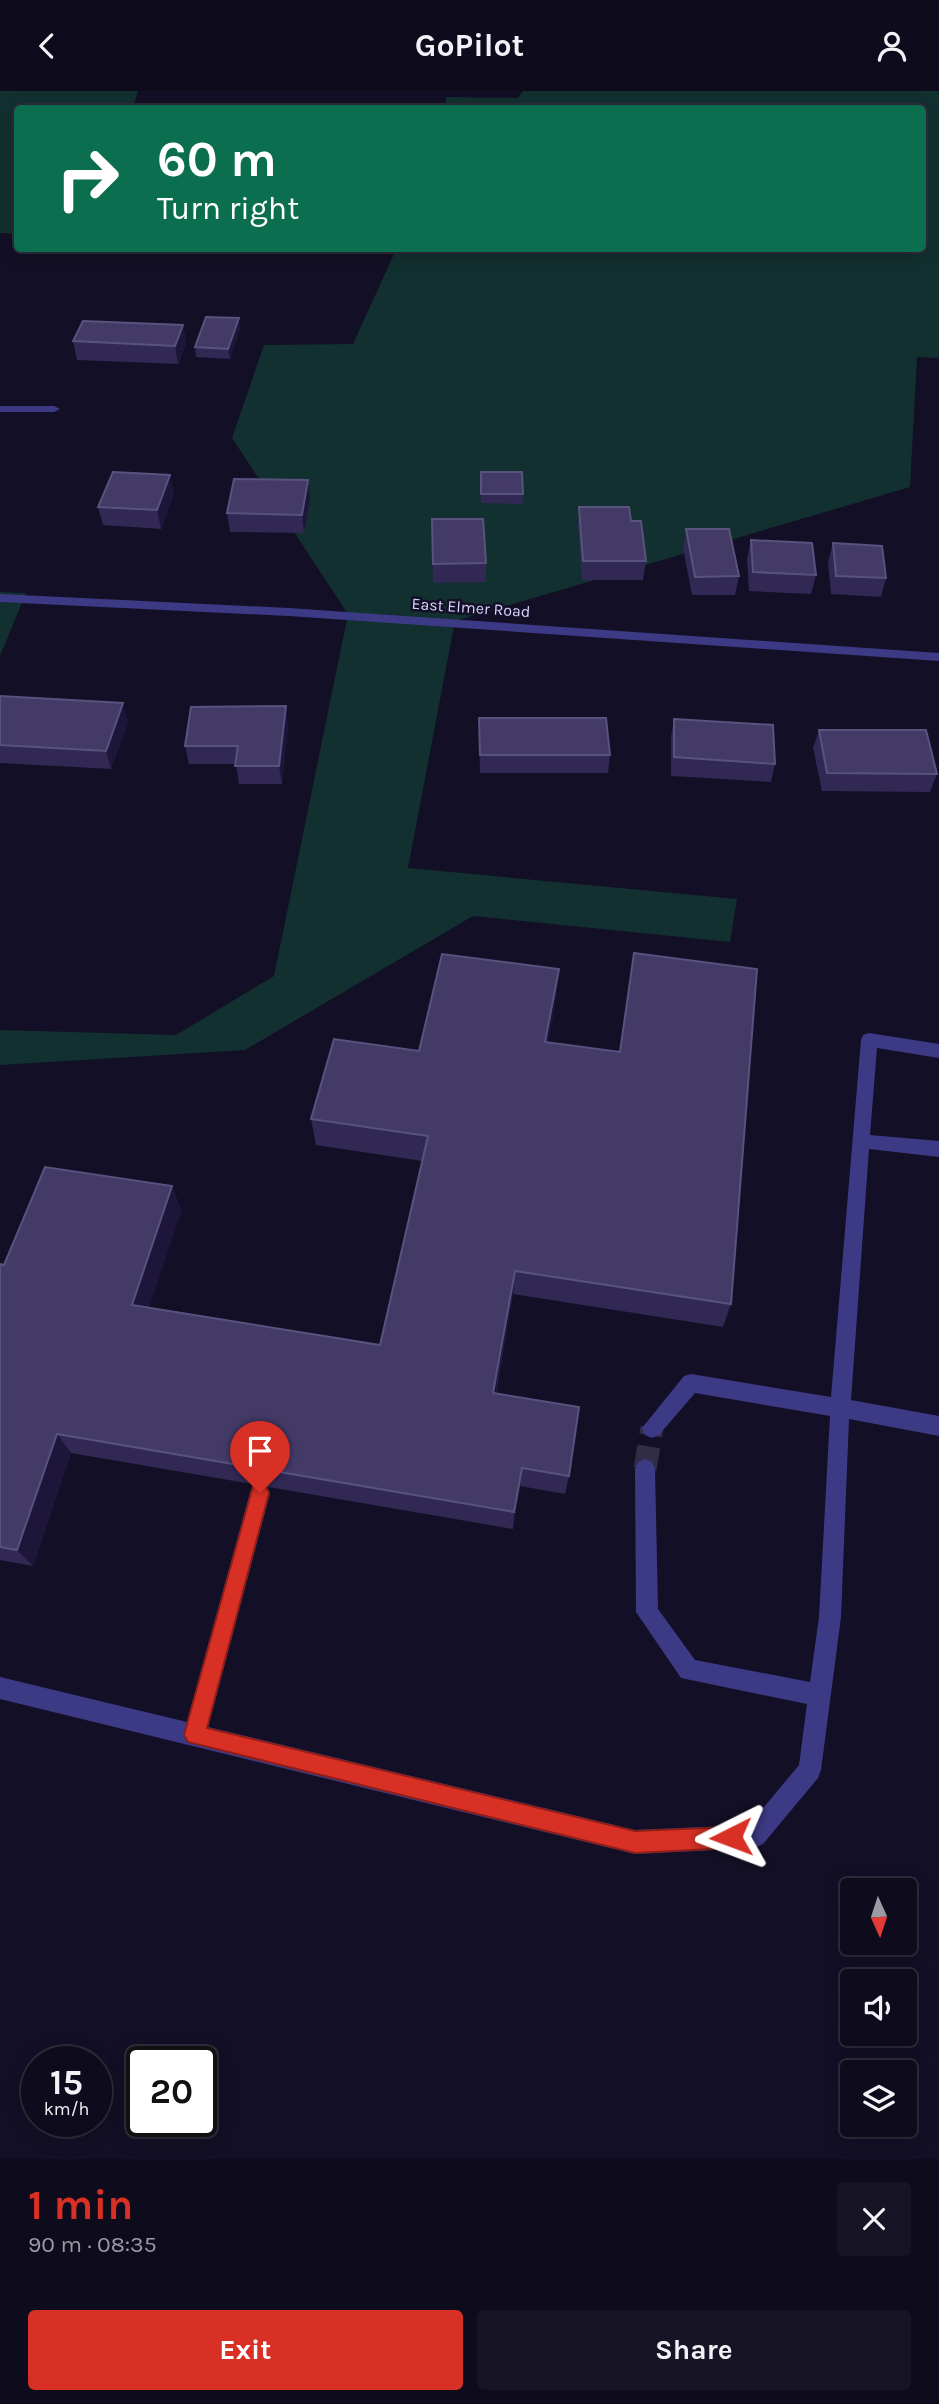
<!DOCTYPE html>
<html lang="en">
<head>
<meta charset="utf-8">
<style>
	body { margin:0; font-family:Karla,sans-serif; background:#171425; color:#f1f3f6; height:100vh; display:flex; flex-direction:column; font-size:26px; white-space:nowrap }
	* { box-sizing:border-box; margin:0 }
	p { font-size:23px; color:#9b9ba3 }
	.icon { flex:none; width:38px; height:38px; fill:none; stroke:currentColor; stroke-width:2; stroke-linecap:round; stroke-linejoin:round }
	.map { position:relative; height:2068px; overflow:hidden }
	.details { display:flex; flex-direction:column; background:#0e0b1c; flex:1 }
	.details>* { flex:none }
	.top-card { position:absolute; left:14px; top:14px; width:912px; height:147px; border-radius:7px; box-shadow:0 4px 18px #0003,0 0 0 2px #2e2b3b; background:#0b6e4f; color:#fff; overflow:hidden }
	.needle { width:46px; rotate:177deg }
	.fabs { position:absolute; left:840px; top:1787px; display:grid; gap:14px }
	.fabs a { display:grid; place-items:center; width:77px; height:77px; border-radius:7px; background:#0e0b1c; box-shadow:0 4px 18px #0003,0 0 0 2px #2e2b3b; font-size:35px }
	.speed { position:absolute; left:21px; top:1955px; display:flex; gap:14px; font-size:35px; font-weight:700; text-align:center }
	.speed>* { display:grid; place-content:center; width:91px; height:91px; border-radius:50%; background:#0e0b1c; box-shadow:0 4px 18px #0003,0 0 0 2px #2e2b3b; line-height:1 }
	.speed small { font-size:18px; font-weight:400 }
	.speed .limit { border:4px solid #111; border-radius:10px; background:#fff; color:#111 }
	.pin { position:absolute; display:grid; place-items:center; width:60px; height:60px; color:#fff; margin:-72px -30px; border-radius:50% 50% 50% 0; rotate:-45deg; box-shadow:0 0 7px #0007 }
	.pin .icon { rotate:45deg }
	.me { position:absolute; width:77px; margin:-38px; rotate:267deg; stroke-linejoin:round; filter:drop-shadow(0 0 5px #0008) }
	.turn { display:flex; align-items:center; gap:24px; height:147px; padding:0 28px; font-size:32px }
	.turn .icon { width:91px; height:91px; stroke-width:2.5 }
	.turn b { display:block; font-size:49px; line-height:60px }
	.round { display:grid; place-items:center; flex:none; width:74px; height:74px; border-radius:7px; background:#171425 }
	.headline { display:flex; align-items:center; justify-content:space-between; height:119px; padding:0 28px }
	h1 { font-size:42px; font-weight:700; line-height:52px; color:#d93025 }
	.button { display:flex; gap:14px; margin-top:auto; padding:14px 28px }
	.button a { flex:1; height:80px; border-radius:7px; background:#d93025; color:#fff; font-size:28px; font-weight:700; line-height:80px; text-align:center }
	.button a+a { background:#171425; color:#f1f3f6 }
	header { display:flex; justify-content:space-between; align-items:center; height:91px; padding:0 28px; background:#0e0b1c; font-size:32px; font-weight:700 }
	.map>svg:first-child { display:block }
	.green { fill:#12302f }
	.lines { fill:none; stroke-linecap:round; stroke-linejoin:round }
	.minor-tunnel { stroke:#312d47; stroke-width:23; stroke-dasharray:23 11; stroke-linecap:butt }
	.minor { fill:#3d3a85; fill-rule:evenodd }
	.wall { fill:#312854 }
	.shaded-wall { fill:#1d163a }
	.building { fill:#433a66; stroke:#5a527e; stroke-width:2 }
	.route { fill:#d93025; stroke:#8d1f18; stroke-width:2 }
	.labels { text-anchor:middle; stroke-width:5; stroke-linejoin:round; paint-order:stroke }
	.far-street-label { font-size:16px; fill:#d9d4ff; stroke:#130f26 }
</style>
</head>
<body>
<header><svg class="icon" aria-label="back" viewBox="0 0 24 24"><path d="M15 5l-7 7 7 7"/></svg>GoPilot<svg class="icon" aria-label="person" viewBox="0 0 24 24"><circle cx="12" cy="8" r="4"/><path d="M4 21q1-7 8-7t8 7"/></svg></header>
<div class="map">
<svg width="939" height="2068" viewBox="0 0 939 2068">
	<rect width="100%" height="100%" fill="#130f26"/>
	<path class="green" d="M 0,0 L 138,0 L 133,17 L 18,18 L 17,143 L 0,142 Z
		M 523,0 L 939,0 L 939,267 L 917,266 L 910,396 L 455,530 L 408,777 L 737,808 L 730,851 L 473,825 L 245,959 L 0,974 L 0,939 L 176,944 L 274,885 L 348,523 L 232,347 L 264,254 L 353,253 L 394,163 L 299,158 L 922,158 L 922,18 L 445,18 L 446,6 L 518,7 Z
		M 0,501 L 26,502 L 0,565 Z"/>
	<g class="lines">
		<path class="minor-tunnel" d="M 645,1378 L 652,1337"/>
		<path class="minor" d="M 0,315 L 54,315 L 60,318 L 54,321 L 0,321 Z
			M 0,503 L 289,517 L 939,562 L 939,570 L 289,525 L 0,511 Z
			M 869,942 L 939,953 L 939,967 L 877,957 L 870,1044 L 939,1050 L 939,1066 L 869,1058 L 851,1309 L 939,1325 L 939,1345 L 849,1328 L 841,1526 L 821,1679 L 818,1687 L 763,1753 L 755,1757 L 635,1763 L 0,1608 L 0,1586 L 187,1631 L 250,1402 L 253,1395 L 260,1392 L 267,1395 L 270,1402 L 208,1636 L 635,1739 L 749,1734 L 799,1674 L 807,1613 L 681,1587 L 636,1521 L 635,1378 L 638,1371 L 645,1368 L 652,1371 L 655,1378 L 658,1518 L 695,1569 L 810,1591 L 819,1526 L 830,1325 L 695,1302 L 659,1344 L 652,1347 L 645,1344 L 642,1337 L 684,1285 L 691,1283 L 831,1306 L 861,949 L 863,944 Z"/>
	</g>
	<path class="wall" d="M 183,234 L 186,253 L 178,273 L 77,269 L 73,250 Z
		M 240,237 L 230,268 L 196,266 L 195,256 Z
		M 481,381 L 523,403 L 523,413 L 481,412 Z
		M 308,389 L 310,408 L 304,442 L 230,441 L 227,422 Z
		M 174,403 L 161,438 L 103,434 L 98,416 Z
		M 579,416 L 631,430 L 646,470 L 643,489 L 582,489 L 578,435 Z
		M 432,428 L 486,472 L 486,491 L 433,492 Z
		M 686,438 L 739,485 L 735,504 L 692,504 L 683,457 Z
		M 751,449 L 816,484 L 811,503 L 749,500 L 747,468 Z
		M 833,452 L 886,487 L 881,506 L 831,503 L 828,471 Z
		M 0,605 L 128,631 L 111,678 L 0,672 Z
		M 479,627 L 610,664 L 608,682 L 480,682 Z
		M 674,628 L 775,673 L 771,691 L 671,685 L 671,646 Z
		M 288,634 L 282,693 L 239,693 L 236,673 L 189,673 L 185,655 Z
		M 819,639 L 937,683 L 930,701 L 822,700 L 813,657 Z
		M 559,878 L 556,907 L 548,951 L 731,1213 L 723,1236 L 513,1203 L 496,1303 L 569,1385 L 565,1403 L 520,1395 L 513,1438 L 71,1362 L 33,1475 L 0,1469 L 0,1173 L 4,1174 L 172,1095 L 181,1120 L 149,1216 L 380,1254 L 422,1070 L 316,1054 L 311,1028 L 419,960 Z"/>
	<path class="shaded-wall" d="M 239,227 L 240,237 L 230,268 L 228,258 Z
		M 183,234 L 186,253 L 178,273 L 175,255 Z
		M 170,384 L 174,403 L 161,438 L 157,419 Z
		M 308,389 L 310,408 L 304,442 L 302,424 Z
		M 123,612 L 128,631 L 111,678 L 106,660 Z
		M 286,615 L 288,634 L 282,693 L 279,675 Z
		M 559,878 L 556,907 L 543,978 L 545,951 Z
		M 172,1095 L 181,1120 L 143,1236 L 132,1214 Z
		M 515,1180 L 513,1203 L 492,1322 L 493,1302 Z
		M 57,1343 L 71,1362 L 33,1475 L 17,1459 Z
		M 522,1377 L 520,1395 L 513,1438 L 514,1421 Z"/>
	<path class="building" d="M 206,226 L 239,227 L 228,258 L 195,256 Z
		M 83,230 L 183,234 L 175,255 L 73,250 Z
		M 113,381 L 170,384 L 157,419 L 98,416 Z
		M 481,381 L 522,381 L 523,403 L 481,403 Z
		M 234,388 L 308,389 L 302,424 L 227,422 Z
		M 579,416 L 629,416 L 631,430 L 641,430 L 646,470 L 583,470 Z
		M 432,428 L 483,428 L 486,472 L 433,473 Z
		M 686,438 L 729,438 L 739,485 L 695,486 Z
		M 751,449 L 812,452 L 816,484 L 753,481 Z
		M 833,452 L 882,455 L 886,487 L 836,485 Z
		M 0,605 L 123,612 L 106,660 L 0,654 Z
		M 286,615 L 279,675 L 235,675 L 238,655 L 185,655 L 191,616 Z
		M 479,627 L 606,627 L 610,664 L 480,664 Z
		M 674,628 L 773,634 L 775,673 L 674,666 Z
		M 819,639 L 926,639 L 937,683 L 827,682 Z
		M 634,862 L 757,878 L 731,1213 L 515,1180 L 493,1302 L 579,1316 L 569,1385 L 522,1377 L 514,1421 L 57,1343 L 17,1459 L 0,1456 L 0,1173 L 4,1174 L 45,1076 L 172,1095 L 132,1214 L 380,1254 L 428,1045 L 311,1028 L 334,948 L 419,960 L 442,863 L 559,878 L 545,951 L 620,961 Z"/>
	<path class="route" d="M 260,1393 L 266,1395 L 269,1402 L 207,1637 L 635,1740 L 731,1736 L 738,1739 L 741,1746 L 738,1754 L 731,1757 L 635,1762 L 188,1651 L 184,1644 L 251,1402 L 253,1395 Z"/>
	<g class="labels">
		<g class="far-street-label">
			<text transform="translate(471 516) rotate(4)" y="6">East Elmer Road</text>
		</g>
	</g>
</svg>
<div class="fabs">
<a><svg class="needle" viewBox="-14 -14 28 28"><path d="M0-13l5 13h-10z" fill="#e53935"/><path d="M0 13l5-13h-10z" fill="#9b9ba3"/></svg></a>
<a><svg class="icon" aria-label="sound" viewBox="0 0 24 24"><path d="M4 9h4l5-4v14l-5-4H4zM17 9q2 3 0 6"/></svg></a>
<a><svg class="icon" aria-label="layers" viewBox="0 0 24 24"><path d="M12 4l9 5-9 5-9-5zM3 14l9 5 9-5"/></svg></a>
</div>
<div class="speed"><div>15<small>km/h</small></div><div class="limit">20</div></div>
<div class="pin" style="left:260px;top:1402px;background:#d93025"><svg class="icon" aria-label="arrive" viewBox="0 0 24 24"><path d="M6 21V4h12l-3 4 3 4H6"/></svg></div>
<svg class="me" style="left:731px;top:1746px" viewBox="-20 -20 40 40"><path d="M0-17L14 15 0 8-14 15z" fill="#d93025" stroke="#fff" stroke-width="4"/></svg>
<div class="top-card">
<div class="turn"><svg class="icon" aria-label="right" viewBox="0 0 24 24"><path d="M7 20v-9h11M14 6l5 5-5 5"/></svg><div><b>60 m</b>Turn right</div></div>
</div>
</div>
<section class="details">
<div class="headline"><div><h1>1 min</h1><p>90 m · 08:35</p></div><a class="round"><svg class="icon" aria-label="close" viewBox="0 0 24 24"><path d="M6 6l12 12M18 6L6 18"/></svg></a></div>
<div class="button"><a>Exit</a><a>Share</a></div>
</section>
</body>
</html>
